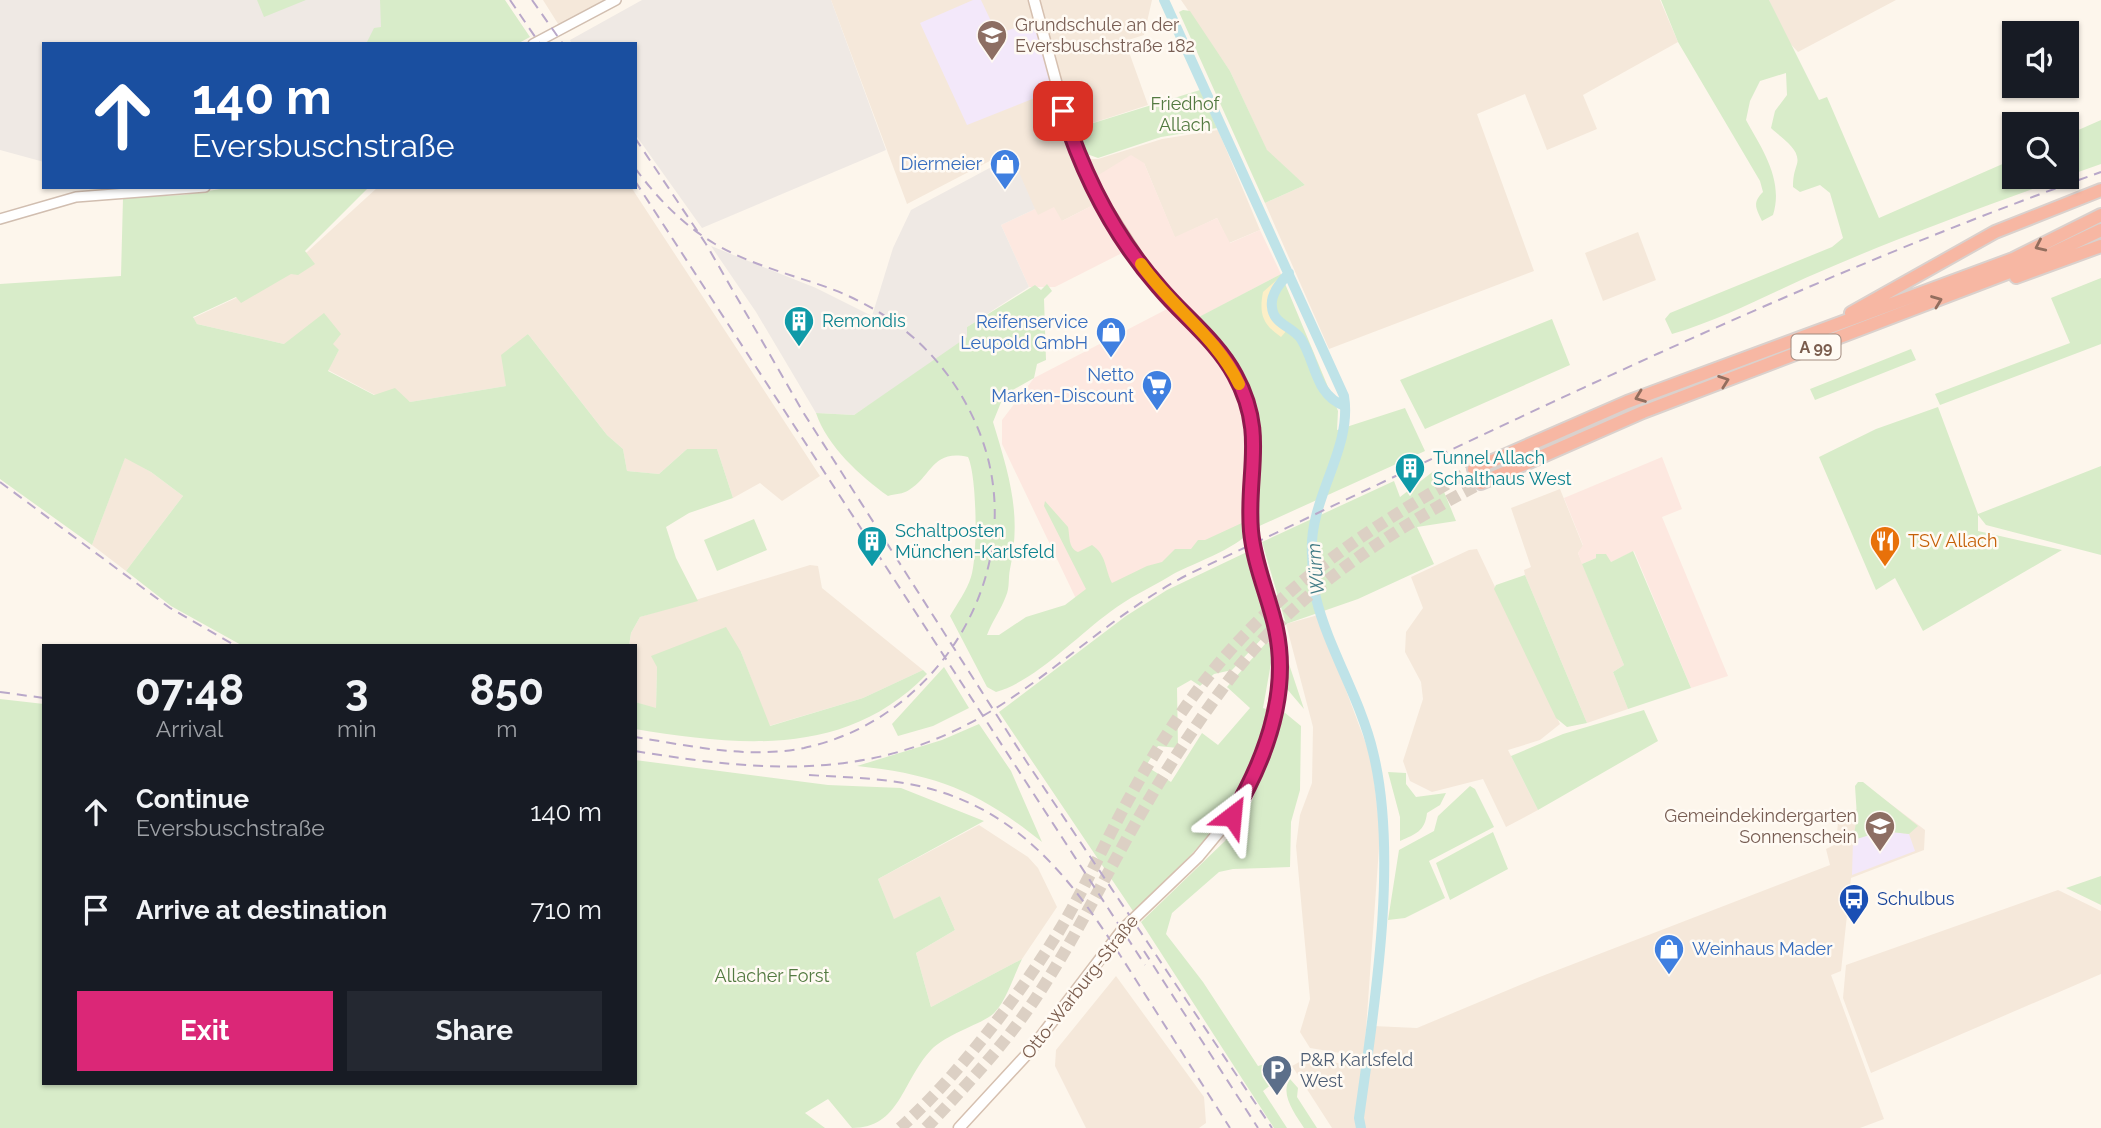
<!DOCTYPE html>
<html lang="en">
<head>
<meta charset="utf-8">
<style>
	body { margin:0; font-family:Raleway,sans-serif; background:#242831; color:#f1f3f6; height:100vh; display:flex; flex-direction:column; font-size:26px; white-space:nowrap }
	* { box-sizing:border-box; margin:0 }
	p { font-size:23px; color:#9ea1a6 }
	.icon { flex:none; width:38px; height:38px; fill:none; stroke:currentColor; stroke-width:2; stroke-linecap:round; stroke-linejoin:round }
	.map { position:relative; flex:1; overflow:hidden }
	.drawer { position:absolute; left:42px; top:644px; width:595px; height:441px; display:flex; flex-direction:column; background:#171b24; border-radius:0px; box-shadow:0 2px 5px #0004 }
	.drawer>* { flex:none }
	.top-card { position:absolute; left:42px; top:42px; width:595px; height:147px; border-radius:0px; box-shadow:0 2px 5px #0004; background:#1a4fa0; color:#fff; overflow:hidden }
	.fabs { position:absolute; left:2002px; top:21px; display:grid; gap:14px }
	.fabs a { display:grid; place-items:center; width:77px; height:77px; border-radius:0px; background:#171b24; box-shadow:0 2px 5px #0004; font-size:35px }
	.pin { position:absolute; display:grid; place-items:center; width:60px; height:60px; color:#fff; margin:-30px; border-radius:14px; box-shadow:0 4px 10px #0006 }
	.me { position:absolute; width:77px; margin:-38px; rotate:29deg; stroke-linejoin:round; filter:drop-shadow(0 0 5px #0008) }
	.turn { display:flex; align-items:center; gap:24px; height:147px; padding:0 35px; font-size:32px }
	.turn .icon { width:91px; height:91px; stroke-width:2.5 }
	.turn b { display:block; font-size:49px; line-height:60px }
	.eta { display:flex; justify-content:space-evenly; align-items:center; height:119px; text-align:center }
	.eta b { font-size:42px; font-weight:700; line-height:49px }
	.cta { display:flex; gap:14px; margin-top:auto; padding:14px 35px }
	.cta a { flex:1; height:80px; border-radius:0px; background:#db2777; color:#fff; font-size:28px; font-weight:700; line-height:80px; text-align:center }
	.cta a+a { background:#242831; color:#f1f3f6 }
	ul { padding:0; list-style:none }
	li { display:flex; align-items:center; gap:21px; height:98px; padding:0 35px }
	li div { flex:1 }
	li b { display:block; font-size:26px }
	li em { font-style:normal }
	.map>svg:first-child { display:block }
	.residential { fill:#f5e8da }
	.commercial { fill:#fde8e0 }
	.industrial { fill:#efe9e4 }
	.education { fill:#f3e8fa }
	.green { fill:#d8ecc9 }
	.sand { fill:#fcefc7 }
	.lines { fill:none; stroke-linecap:round; stroke-linejoin:round }
	.river { stroke:#bfe3e8; stroke-width:10 }
	.motorway-tunnel { stroke:#dcd0c4; stroke-width:12; stroke-dasharray:12 6; stroke-linecap:butt }
	.tertiary-casing { stroke:#d1beb0; stroke-width:12 }
	.secondary-casing { stroke:#d6c0b0; stroke-width:13 }
	.motorway-casing { stroke:#dad1cd; stroke-width:16 }
	.tertiary { stroke:#fff; stroke-width:9 }
	.secondary { stroke:#fff; stroke-width:10 }
	.motorway { stroke:#f7b7a3; stroke-width:12 }
	.rail { stroke:#b9a8c9; stroke-width:2; stroke-dasharray:10 7; stroke-linecap:butt }
	.oneway { stroke:#936e5e }
	.route-casing { stroke:#8e194d; stroke-width:18 }
	.route { stroke:#db2777; stroke-width:12 }
	.slow { stroke:#f59e0b; stroke-width:12 }
	.labels { text-anchor:middle; stroke-width:5; stroke-linejoin:round; paint-order:stroke }
	.shield { fill:#fffaf3; stroke:#a28b7f; stroke-width:2 }
	.shield-label { font-size:16px; font-weight:bold; fill:#7a5c4d }
	.education-label { font-size:18px; fill:#785e54; stroke:#fffaf3; text-anchor:start }
	.park-label { font-size:18px; fill:#537a41; stroke:#fffaf3 }
	.shop-label { font-size:18px; fill:#366cbe; stroke:#fffaf3; text-anchor:end }
	.culture-label { font-size:18px; fill:#0d838f; stroke:#fffaf3; text-anchor:start }
	.food-label { font-size:18px; fill:#c56008; stroke:#fffaf3; text-anchor:start }
	.transit-label { font-size:18px; fill:#164399; stroke:#fffaf3; text-anchor:start }
	.street-label { font-size:18px; fill:#7a5c4d; stroke:#fffaf3 }
	.service-label { font-size:18px; fill:#4e5e75; stroke:#fffaf3; text-anchor:start }
	.water-label { font-size:19px; font-style:italic; fill:#437c86; stroke:#fffaf3 }
</style>
</head>
<body>
<div class="map">
<svg width="2101" height="1128" viewBox="0 0 2101 1128">
	<rect width="100%" height="100%" fill="#fdf6ec"/>
	<path class="residential" d="M 543,0 L 612,0 L 560,27 Z
		M 831,0 L 1152,0 L 1144,35 L 1125,41 L 1148,105 L 1065,132 L 1074,159 L 1098,159 L 1162,139 L 1218,130 L 1260,230 L 1229,243 L 1217,218 L 1175,238 L 1144,163 L 1103,200 L 1062,221 L 1037,215 L 1009,151 L 907,204 Z
		M 1181,0 L 1660,0 L 1678,42 L 1583,95 L 1597,129 L 1547,150 L 1525,94 L 1477,114 L 1534,271 L 1329,349 L 1265,203 L 1305,185 L 1267,151 L 1230,71 Z
		M 1769,0 L 1896,0 L 1798,52 L 1786,39 Z
		M 378,187 L 631,187 L 820,476 L 782,501 L 760,483 L 733,498 L 717,449 L 687,449 L 659,474 L 627,471 L 623,449 L 607,435 L 528,334 L 506,386 L 410,402 L 398,393 L 375,395 L 328,370 L 339,350 L 284,344 L 197,324 L 193,318 L 238,297 L 307,252 Z
		M 1638,232 L 1656,280 L 1603,301 L 1585,253 Z
		M 125,457 L 151,472 L 183,496 L 126,571 L 92,545 Z
		M 1560,489 L 1583,546 L 1578,553 L 1624,665 L 1613,672 L 1628,709 L 1587,723 L 1525,575 L 1524,570 L 1531,567 L 1511,508 Z
		M 1477,549 L 1560,724 L 1540,740 L 1508,750 L 1538,810 L 1506,827 L 1483,779 L 1432,792 L 1410,781 L 1403,761 L 1423,699 L 1421,682 L 1405,652 L 1406,632 L 1423,608 L 1411,577 L 1469,550 Z
		M 810,565 L 818,566 L 822,588 L 923,670 L 863,698 L 769,726 L 741,652 L 657,667 L 656,709 L 635,702 L 635,646 L 629,646 L 631,633 L 640,617 Z
		M 1318,615 L 1372,760 L 1380,834 L 1364,1057 L 1310,1048 L 1300,1032 L 1310,999 L 1296,846 L 1300,815 L 1312,783 L 1313,727 L 1286,624 Z
		M 1872,790 L 1925,830 L 1924,850 L 1851,878 L 1841,971 L 1831,975 L 1884,1119 L 1860,1128 L 1332,1128 L 1292,1066 L 1308,1057 L 1367,1069 L 1373,1026 L 1417,1028 L 1537,978 L 1830,865 L 1826,849 L 1836,844 L 1838,822 L 1847,821 Z
		M 979,825 L 1028,857 L 1038,868 L 1057,907 L 1022,959 L 931,1007 L 916,953 L 955,930 L 940,896 L 894,920 L 878,879 Z
		M 2058,890 L 2101,911 L 2101,974 L 1871,1073 L 1843,998 L 1846,965 Z
		M 1116,976 L 1204,1097 L 1206,1123 L 1199,1128 L 1086,1128 L 1055,1066 L 1056,1050 Z"/>
	<path class="commercial" d="M 1131,155 L 1144,163 L 1175,237 L 1217,218 L 1230,243 L 1260,230 L 1281,274 L 1198,318 L 1214,337 L 1249,393 L 1259,435 L 1255,528 L 1079,605 L 1002,444 L 1002,420 L 1034,378 L 1171,307 L 1171,300 L 1092,179 Z
		M 1097,203 L 1126,251 L 1055,287 L 1029,287 L 1001,225 L 1035,209 L 1038,215 L 1054,207 L 1062,221 Z
		M 1662,457 L 1682,509 L 1662,517 L 1728,676 L 1691,688 L 1634,551 L 1611,562 L 1596,555 L 1596,558 L 1582,564 L 1578,553 L 1583,545 L 1564,498 Z"/>
	<path class="industrial" d="M 0,0 L 381,0 L 382,30 L 373,44 L 44,44 L 44,162 L 0,150 Z
		M 642,0 L 831,0 L 886,150 L 702,228 L 635,134 L 635,44 L 572,44 L 570,40 Z
		M 1012,156 L 1035,209 L 1001,225 L 1029,287 L 967,327 L 967,337 L 948,352 L 854,415 L 816,413 L 756,312 L 711,246 L 816,288 L 872,316 L 893,248 L 911,210 Z"/>
	<path class="education" d="M 973,0 L 981,0 L 997,34 L 1033,22 L 1055,90 L 967,125 L 920,23 Z
		M 1883,831 L 1909,834 L 1915,851 L 1852,875 L 1853,840 Z"/>
	<path class="green" d="M 257,0 L 306,0 L 264,17 Z
		M 380,0 L 505,0 L 530,37 L 517,44 L 366,44 L 374,28 L 381,27 Z
		M 1661,0 L 1769,0 L 1819,100 L 1827,97 L 1879,218 L 2014,159 L 2014,177 L 2066,177 C 1985,206 1897,238 1817,273 C 1768,294 1726,318 1672,334 L 1665,319 L 1670,313 L 1832,247 L 1843,238 L 1830,193 L 1820,185 L 1800,192 L 1793,187 C 1793,178 1794,173 1797,164 C 1801,149 1781,138 1771,128 L 1775,111 L 1787,95 L 1786,73 L 1760,81 L 1750,101 L 1746,120 C 1762,149 1784,180 1773,215 L 1762,221 C 1756,208 1752,203 1763,192 L 1760,181 L 1678,42 Z
		M 1183,10 L 1190,11 L 1230,71 L 1267,150 L 1305,185 L 1265,203 L 1179,12 Z
		M 1200,90 L 1217,128 L 1161,137 L 1098,158 L 1081,152 L 1074,129 Z
		M 2101,120 L 2101,164 L 2067,176 L 2067,135 Z
		M 233,187 L 369,187 L 305,251 L 315,264 L 298,275 L 291,274 L 241,303 L 236,297 L 193,317 L 197,324 L 284,344 L 324,313 L 341,334 L 333,344 L 339,350 L 328,371 L 374,395 L 395,388 L 410,402 L 506,386 L 501,355 L 528,334 L 607,435 L 623,449 L 627,471 L 659,474 L 687,449 L 717,449 L 733,498 L 689,513 L 666,527 L 676,558 L 698,601 L 640,617 L 631,633 L 629,646 L 243,646 L 171,606 L 126,571 L 183,496 L 151,472 L 125,458 L 92,545 L 0,479 L 0,284 L 121,276 L 123,198 L 183,195 Z
		M 1281,274 L 1338,411 L 1337,430 L 1405,408 L 1425,451 L 1255,528 C 1256,498 1261,466 1259,436 C 1256,392 1225,349 1197,318 Z
		M 2101,278 L 2101,344 L 1940,405 L 1935,394 L 2070,343 L 2051,298 Z
		M 1047,284 L 1052,291 L 1044,299 L 1046,360 L 1037,364 L 1034,378 L 1004,395 L 993,422 C 1009,475 1022,514 1010,569 C 1008,578 1010,587 1006,596 C 1001,610 992,621 987,635 L 999,635 L 1026,617 L 1065,605 L 1086,589 L 1044,506 L 1045,501 L 1068,527 C 1070,536 1068,548 1078,552 L 1092,545 C 1107,555 1105,570 1112,583 L 1147,566 L 1162,562 L 1175,549 L 1191,549 L 1198,540 L 1205,540 L 1244,522 L 1244,516 L 1247,517 L 1248,532 C 1241,547 1186,566 1170,576 C 1150,588 1128,598 1110,612 C 1077,636 1035,681 996,692 L 987,687 L 950,616 C 957,604 967,590 971,577 C 978,556 977,476 968,457 C 932,449 932,476 909,490 C 904,494 894,494 888,496 C 860,476 827,446 816,413 L 854,415 L 967,337 L 967,327 L 1035,285 L 1041,290 Z
		M 1552,319 L 1570,365 L 1425,429 L 1400,380 Z
		M 1911,349 L 1916,360 L 1815,400 L 1810,389 Z
		M 1938,407 L 1978,514 L 2101,466 L 2101,555 L 1986,525 L 1978,515 L 1978,531 L 2062,550 L 1923,631 L 1895,578 L 1876,590 L 1819,457 L 1876,429 Z
		M 1435,470 L 1456,521 L 1417,527 L 1434,564 L 1358,599 L 1286,624 L 1262,542 L 1394,481 L 1400,497 Z
		M 754,519 L 767,550 L 717,571 L 704,540 Z
		M 1249,551 L 1269,631 L 1232,670 L 1214,674 L 1200,686 L 1191,680 L 1177,688 L 1178,748 L 1158,746 L 1146,766 L 1171,782 L 1202,733 L 1218,745 L 1250,708 L 1227,687 L 1265,644 L 1270,642 L 1271,663 L 1263,708 L 1269,710 C 1246,806 1203,846 1133,911 L 999,712 L 1126,616 L 1167,590 Z
		M 1633,551 L 1691,688 L 1628,709 L 1613,672 L 1624,665 L 1582,564 L 1596,558 L 1596,554 L 1606,554 L 1611,562 Z
		M 1525,575 L 1587,723 L 1567,727 L 1556,718 L 1494,589 L 1496,585 Z
		M 726,627 L 741,652 L 770,726 L 863,698 L 923,670 L 927,674 C 846,758 740,746 635,729 L 635,702 L 656,708 L 657,667 L 651,656 Z
		M 1288,663 L 1289,664 L 1304,709 L 1287,689 Z
		M 944,667 L 969,708 L 933,726 L 898,736 L 892,724 Z
		M 0,699 L 44,704 L 44,1083 L 635,1083 L 635,760 L 828,785 L 901,788 L 984,821 L 878,879 L 894,919 L 940,896 L 955,930 L 916,953 L 931,1007 L 1022,959 C 1014,975 1007,999 995,1012 C 986,1023 947,1033 931,1050 C 902,1081 900,1128 852,1128 L 828,1099 L 805,1113 L 825,1128 L 0,1128 Z
		M 1644,710 L 1658,741 L 1538,810 L 1511,756 L 1563,734 Z
		M 1284,712 L 1301,726 L 1300,790 L 1291,822 L 1290,867 L 1233,869 L 1219,872 L 1172,913 L 1166,934 L 1203,982 L 1258,1066 L 1281,1059 L 1286,1073 L 1263,1091 L 1287,1128 L 1274,1128 L 1141,922 L 1225,841 L 1252,801 Z
		M 979,724 L 1011,771 L 1042,842 C 980,792 936,774 857,766 L 942,740 Z
		M 1388,772 L 1406,773 L 1406,784 L 1416,797 L 1446,793 L 1440,805 L 1427,813 C 1425,831 1416,834 1400,841 L 1400,817 Z
		M 1858,782 L 1863,782 L 1918,826 L 1909,834 L 1883,831 L 1853,840 L 1857,817 L 1855,786 Z
		M 1470,786 L 1475,789 L 1494,827 L 1429,861 L 1445,898 L 1405,918 L 1388,920 L 1399,850 L 1434,831 L 1438,816 Z
		M 1493,832 L 1508,869 L 1450,900 L 1436,863 Z
		M 2101,876 L 2101,905 L 2066,888 Z
		M 1290,1079 L 1298,1088 L 1297,1097 L 1317,1128 L 1304,1128 C 1296,1115 1279,1094 1290,1079 Z"/>
	<path class="sand" d="M 1280,277 L 1281,283 L 1271,305 L 1279,321 L 1288,329 L 1281,337 C 1262,324 1259,313 1263,292 Z"/>
	<g class="lines">
		<path class="river" d="M 1164,0 L 1344,396 C 1353,449 1308,499 1312,555 C 1313,569 1312,585 1316,598 C 1328,648 1361,700 1373,752 C 1399,857 1374,1010 1359,1118 L 1361,1128
			M 1289,273 C 1281,282 1270,294 1272,307 C 1273,324 1293,327 1301,339 C 1316,362 1315,396 1345,406"/>
		<path class="motorway-tunnel" d="M 900,1128 C 957,1077 1019,996 1059,931 C 1086,887 1106,839 1131,795 C 1157,747 1190,696 1226,655 C 1295,576 1382,519 1474,469
			M 926,1128 C 967,1085 1009,1040 1041,990 C 1080,930 1110,866 1146,805 C 1173,758 1205,711 1238,668 C 1302,588 1392,530 1481,483"/>
		<g class="tertiary-casing">
			<path id="tertiary" d="M 533,44 L 616,0
				M 0,219 L 76,197 L 205,187"/>
		</g>
		<g class="secondary-casing">
			<path id="secondary" d="M 959,1128 L 1029,1052 L 1123,929 L 1198,857 L 1232,816 L 1264,750 L 1279,681 L 1277,633 L 1251,529 L 1255,444 L 1243,392 L 1215,345 L 1154,282 L 1092,185 L 1067,122 L 1034,0"/>
		</g>
		<g class="motorway-casing">
			<path id="motorway" d="M 2016,277 L 2101,246
				M 1851,313 L 1995,232 L 2101,190
				M 1474,469 L 1627,402 L 2013,259 L 2101,215
				M 1481,483 L 1643,412 L 2023,267 L 2101,230"/>
		</g>
		<use href="#tertiary" class="tertiary"/>
		<use href="#secondary" class="secondary"/>
		<use href="#motorway" class="motorway"/>
		<path class="rail" d="M 510,0 L 540,44
			M 532,0 L 563,44
			M 635,138 L 706,244 L 803,412 L 1028,764 L 1272,1128
			M 635,168 C 657,198 683,225 715,244 C 751,265 790,274 829,288 C 896,313 947,358 976,424 C 1036,560 945,718 804,748 C 748,759 690,746 635,737
			M 635,181 L 1145,965
			M 0,482 L 170,608 L 236,646
			M 0,692 L 44,698
			M 635,751 C 774,774 887,782 1010,699 C 1071,658 1123,608 1189,574 C 1489,433 1788,283 2101,172
			M 809,775 C 854,778 898,778 941,792 C 1039,823 1089,906 1141,988 C 1171,1035 1200,1081 1230,1128
			M 1144,951 L 1258,1128"/>
	</g>
	<defs><path id="oneway-chevron" d="M-2-3.5L2.5 0L-2 3.5" fill="none" stroke-width="1.6" stroke-linecap="round" stroke-linejoin="round" transform="scale(1.75)"/></defs>
	<g class="oneway">
		<use href="#oneway-chevron" transform="translate(2040 246) rotate(155)"/>
		<use href="#oneway-chevron" transform="translate(1937 301) rotate(-21)"/>
		<use href="#oneway-chevron" transform="translate(1724 381) rotate(-20)"/>
		<use href="#oneway-chevron" transform="translate(1640 397) rotate(159)"/>
	</g>
	<g class="lines">
		<g class="route-casing">
			<path id="route" d="M 1063,111 C 1083,174 1115,237 1159,287 C 1184,317 1216,340 1235,375 C 1267,433 1246,473 1251,531 C 1254,564 1269,597 1276,629 C 1290,694 1264,762 1232,816"/>
		</g>
		<use href="#route" class="route"/>
		<path class="slow" d="M 1141,264 C 1171,307 1216,336 1239,384"/>
	</g>
	<defs>
		<g id="school-pin" transform="scale(1.575)"><path d="M0 17L-7.5 6A9.5 9.5 0 1 1 7.5 6Z" fill="#8d6e63" stroke="#fffaf3"/><path d="M0-5L7-2L0 1L-7-2ZM-4 1L0 2.5L4 1V4Q0 6-4 4Z" fill="#fff"/></g>
		<g id="shop-pin" transform="scale(1.575)"><path d="M0 17L-7.5 6A9.5 9.5 0 1 1 7.5 6Z" fill="#3f7fe0" stroke="#fffaf3"/><path d="M-5-2.5h2.3a2.7 3.5 0 0 1 5.4 0H5L5.5 6h-11ZM-1.5-2.5h3a1.5 2.3 0 0 0-3 0Z" fill="#fff"/></g>
		<g id="building-pin" transform="scale(1.575)"><path d="M0 17L-7.5 6A9.5 9.5 0 1 1 7.5 6Z" fill="#0f9aa8" stroke="#fffaf3"/><path d="M-4-6H4V6H1V3H-1V6H-4ZM-2.5-4.3h1.7v1.8h-1.7ZM.8-4.3h1.7v1.8H.8ZM-2.5-1h1.7V.8h-1.7ZM.8-1h1.7V.8H.8Z" fill="#fff"/></g>
		<g id="supermarket-pin" transform="scale(1.575)"><path d="M0 17L-7.5 6A9.5 9.5 0 1 1 7.5 6Z" fill="#3f7fe0" stroke="#fffaf3"/><path d="M-6-5.5h2.5l.6 2H6L4.5 2H-2.5L-4.4-4H-6ZM-1.5 3.2a1.3 1.3 0 1 0 .1 0ZM3 3.2a1.3 1.3 0 1 0 .1 0Z" fill="#fff"/></g>
		<g id="restaurant-pin" transform="scale(1.575)"><path d="M0 17L-7.5 6A9.5 9.5 0 1 1 7.5 6Z" fill="#e8710a" stroke="#fffaf3"/><path d="M-5-6h1v4h1v-4h1v4h1v-4h1v5L-1.5 .5V6h-2V.5L-5-1ZM5-6V6H3V1.5H1.5Q1.5-4 5-6Z" fill="#fff"/></g>
		<g id="bus-pin" transform="scale(1.575)"><path d="M0 17L-7.5 6A9.5 9.5 0 1 1 7.5 6Z" fill="#1a4fb4" stroke="#fffaf3"/><path d="M-5-6H5V4H4V6H2V4H-2V6H-4V4H-5ZM-3.5-4V0h7V-4ZM-3.5 1.2v1.5H-2V1.2ZM2 1.2v1.5H3.5V1.2Z" fill="#fff"/></g>
		<g id="parking-pin" transform="scale(1.575)"><path d="M0 17L-7.5 6A9.5 9.5 0 1 1 7.5 6Z" fill="#5c6f8a" stroke="#fffaf3"/><path d="M-3.5-5.5H1a3.5 3.5 0 0 1 0 7H-1V5.5H-3.5ZM-1-3.4V-.6H.8a1.4 1.4 0 0 0 0-2.8Z" fill="#fff"/></g>
	</defs>
	<g fill-rule="evenodd">
		<use href="#school-pin" x="992" y="35"/>
		<use href="#shop-pin" x="1005" y="164"/>
		<use href="#building-pin" x="799" y="321"/>
		<use href="#shop-pin" x="1111" y="332"/>
		<use href="#supermarket-pin" x="1157" y="385"/>
		<use href="#building-pin" x="1410" y="468"/>
		<use href="#building-pin" x="872" y="541"/>
		<use href="#restaurant-pin" x="1885" y="541"/>
		<use href="#school-pin" x="1880" y="826"/>
		<use href="#bus-pin" x="1854" y="899"/>
		<use href="#shop-pin" x="1669" y="949"/>
		<use href="#parking-pin" x="1277" y="1070"/>
	</g>
	<g class="labels">
		<rect class="shield" x="1791.5" y="334.5" width="49" height="25" rx="5"/>
		<g class="shield-label">
			<text x="1816" y="353">A 99</text>
		</g>
		<g class="education-label">
			<text x="1015" y="31">Grundschule an der<tspan x="1015" dy="21">Eversbuschstraße 182</tspan></text>
			<text x="1857" y="822" text-anchor="end">Gemeindekindergarten<tspan x="1857" dy="21">Sonnenschein</tspan></text>
		</g>
		<g class="park-label">
			<text x="1185" y="110">Friedhof<tspan x="1185" dy="21">Allach</tspan></text>
			<text x="772" y="982">Allacher Forst</text>
		</g>
		<g class="shop-label">
			<text x="982" y="170">Diermeier</text>
			<text x="1088" y="328">Reifenservice<tspan x="1088" dy="21">Leupold GmbH</tspan></text>
			<text x="1134" y="381">Netto<tspan x="1134" dy="21">Marken-Discount</tspan></text>
			<text x="1692" y="955" text-anchor="start">Weinhaus Mader</text>
		</g>
		<g class="culture-label">
			<text x="822" y="327">Remondis</text>
			<text x="1433" y="464">Tunnel Allach<tspan x="1433" dy="21">Schalthaus West</tspan></text>
			<text x="895" y="537">Schaltposten<tspan x="895" dy="21">München-Karlsfeld</tspan></text>
		</g>
		<g class="food-label">
			<text x="1908" y="547">TSV Allach</text>
		</g>
		<g class="transit-label">
			<text x="1877" y="905">Schulbus</text>
		</g>
		<g class="street-label">
			<text transform="translate(1080 987) rotate(-52)" y="6">Otto-Warburg-Straße</text>
		</g>
		<g class="service-label">
			<text x="1300" y="1066">P&amp;R Karlsfeld<tspan x="1300" dy="21">West</tspan></text>
		</g>
		<g class="water-label">
			<text transform="translate(1315 569) rotate(-95)" y="7">Würm</text>
		</g>
	</g>
</svg>
<div class="fabs">
<a><svg class="icon" aria-label="sound" viewBox="0 0 24 24"><path d="M4 9h4l5-4v14l-5-4H4zM17 9q2 3 0 6"/></svg></a>
<a><svg class="icon" aria-label="search" viewBox="0 0 24 24"><circle cx="10" cy="10" r="6"/><path d="M15 15l6 6"/></svg></a>
</div>
<div class="pin" style="left:1063px;top:111px;background:#d93025"><svg class="icon" aria-label="arrive" viewBox="0 0 24 24"><path d="M6 21V4h12l-3 4 3 4H6"/></svg></div>
<svg class="me" style="left:1232px;top:816px" viewBox="-20 -20 40 40"><path d="M0-17L14 15 0 8-14 15z" fill="#db2777" stroke="#fff" stroke-width="4"/></svg>
<div class="top-card">
<div class="turn"><svg class="icon" aria-label="ahead" viewBox="0 0 24 24"><path d="M12 20V5M6 11l6-6 6 6"/></svg><div><b>140 m</b>Eversbuschstraße</div></div>
</div>
<section class="drawer">
<div class="eta">
<div><b>07:48</b><p>Arrival</p></div>
<div><b>3</b><p>min</p></div>
<div><b>850</b><p>m</p></div>
</div>
<ul>
<li><svg class="icon" aria-label="ahead" viewBox="0 0 24 24"><path d="M12 20V5M6 11l6-6 6 6"/></svg><div><b>Continue</b><p>Eversbuschstraße</p></div><em>140 m</em></li>
<li><svg class="icon" aria-label="arrive" viewBox="0 0 24 24"><path d="M6 21V4h12l-3 4 3 4H6"/></svg><div><b>Arrive at destination</b></div><em>710 m</em></li>
</ul>
<div class="cta"><a>Exit</a><a>Share</a></div>
</section>
</div>
</body>
</html>
